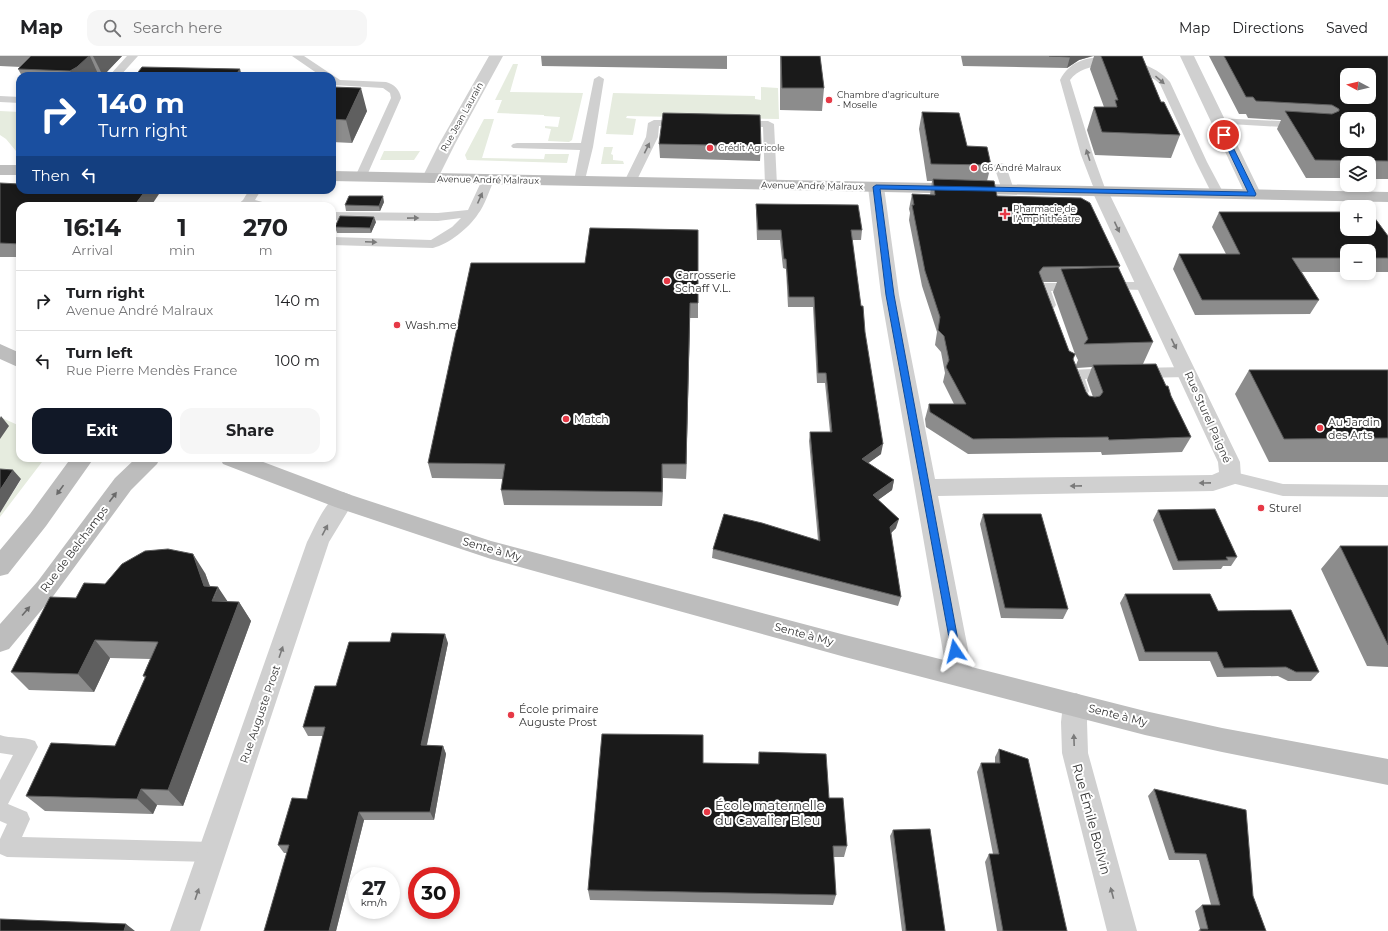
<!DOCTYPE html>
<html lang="en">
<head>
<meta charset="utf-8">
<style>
	body { margin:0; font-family:Montserrat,sans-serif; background:#f6f6f6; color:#202124; height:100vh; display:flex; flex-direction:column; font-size:15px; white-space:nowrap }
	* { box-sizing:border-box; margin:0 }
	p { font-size:13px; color:#757577 }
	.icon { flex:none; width:22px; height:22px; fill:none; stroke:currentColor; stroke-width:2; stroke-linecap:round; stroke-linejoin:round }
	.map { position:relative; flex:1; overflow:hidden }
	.sheet { position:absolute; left:16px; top:146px; width:320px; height:260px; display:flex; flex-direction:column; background:#fff; border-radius:12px; box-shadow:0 2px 6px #0003 }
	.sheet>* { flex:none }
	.top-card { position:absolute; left:16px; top:16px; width:320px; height:122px; border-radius:12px; box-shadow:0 2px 6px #0003; background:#1a4fa0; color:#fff; overflow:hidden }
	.needle { width:26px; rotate:277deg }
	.tools { position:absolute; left:1340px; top:12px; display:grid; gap:8px }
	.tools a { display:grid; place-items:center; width:36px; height:36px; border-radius:8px; background:#fff; box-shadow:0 2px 6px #0003; font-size:20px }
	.speed { position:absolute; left:348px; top:811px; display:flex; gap:8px; font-size:20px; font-weight:700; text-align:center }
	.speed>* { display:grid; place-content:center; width:52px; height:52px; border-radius:50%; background:#fff; box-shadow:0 2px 6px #0003; line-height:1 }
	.speed small { font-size:10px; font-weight:400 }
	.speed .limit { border:6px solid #d22; background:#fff; color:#111 }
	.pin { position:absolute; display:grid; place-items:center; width:34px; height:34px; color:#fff; margin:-17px; border:2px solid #fff; border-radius:50%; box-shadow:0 1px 4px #0007 }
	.me { position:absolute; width:44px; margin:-22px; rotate:350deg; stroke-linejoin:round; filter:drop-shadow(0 0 3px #0008) }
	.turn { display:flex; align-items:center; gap:14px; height:84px; padding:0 16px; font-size:18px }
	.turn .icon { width:52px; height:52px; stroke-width:2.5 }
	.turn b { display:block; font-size:28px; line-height:34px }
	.then { display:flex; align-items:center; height:38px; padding:0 16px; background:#0003; gap:8px; font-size:15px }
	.eta { display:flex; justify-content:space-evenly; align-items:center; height:68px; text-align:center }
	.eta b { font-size:24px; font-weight:700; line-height:28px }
	.cta { display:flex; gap:8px; margin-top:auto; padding:8px 16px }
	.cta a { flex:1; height:46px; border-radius:12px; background:#111827; color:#fff; font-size:16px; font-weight:700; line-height:46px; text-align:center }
	.cta a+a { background:#f6f6f6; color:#202124 }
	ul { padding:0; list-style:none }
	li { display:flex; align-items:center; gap:12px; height:60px; padding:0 16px; border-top:1px solid #e0e0e0 }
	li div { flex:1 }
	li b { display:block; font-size:15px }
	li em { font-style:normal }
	header { display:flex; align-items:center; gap:24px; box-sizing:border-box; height:56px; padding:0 20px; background:#fff; border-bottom:1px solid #e0e0e0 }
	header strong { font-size:19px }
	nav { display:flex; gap:22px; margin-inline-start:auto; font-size:14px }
	.search { width:280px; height:36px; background:#f6f6f6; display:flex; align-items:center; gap:10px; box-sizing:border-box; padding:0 14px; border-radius:12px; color:#757577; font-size:15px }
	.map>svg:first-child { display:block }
	.green { fill:#e6ecdf }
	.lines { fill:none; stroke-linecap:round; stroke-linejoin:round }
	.lane { fill:#d0d0d0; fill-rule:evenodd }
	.street { fill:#d0d0d0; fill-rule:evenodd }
	.secondary { fill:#bdbdbd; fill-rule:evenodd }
	.wall { fill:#8c8c8c; fill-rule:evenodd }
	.shaded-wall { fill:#5f5f5f }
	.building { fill:#1a1a1a; stroke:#5f5f5f; fill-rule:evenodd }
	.oneway { fill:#7a7a7a }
	.oneway2 { fill:#6a6a6a }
	.route { fill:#1a73e8; stroke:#114b97 }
	.poi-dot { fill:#e63946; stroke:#fff; stroke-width:1.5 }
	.labels { text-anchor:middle; stroke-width:4; stroke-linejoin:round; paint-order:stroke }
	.far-poi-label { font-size:9px; fill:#333; stroke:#fff; text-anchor:start }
	.far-street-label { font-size:9px; fill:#333; stroke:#fff }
	.poi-label { font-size:11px; fill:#333; stroke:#fff; text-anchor:start }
	.street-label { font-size:11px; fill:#333; stroke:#fff }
	.near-poi-label { font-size:13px; fill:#333; stroke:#fff; text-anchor:start }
	.near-street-label { font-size:13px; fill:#333; stroke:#fff }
</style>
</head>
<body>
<header>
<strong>Map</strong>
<div class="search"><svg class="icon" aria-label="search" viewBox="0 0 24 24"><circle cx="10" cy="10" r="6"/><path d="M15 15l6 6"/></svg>Search here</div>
<nav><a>Map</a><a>Directions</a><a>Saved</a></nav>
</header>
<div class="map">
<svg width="1388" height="875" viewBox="0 0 1388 875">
	<rect width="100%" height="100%" fill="#fff"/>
	<path class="green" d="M 513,8 L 518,8 L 510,36 L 583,37 L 572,84 L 569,86 L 548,85 L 551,73 L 545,72 L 545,70 L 558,71 L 560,61 L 544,60 L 544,59 L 497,57 L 502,44 L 495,44 Z
		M 761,31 L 778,32 L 779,63 L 627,60 L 626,62 L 636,63 L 633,79 L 606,78 L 613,37 L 755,40 L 755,43 L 761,44 Z
		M 0,55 L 20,56 L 20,95 L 16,95 L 6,83 L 0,79 Z
		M 484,63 L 494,63 L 482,102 L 544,103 L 545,98 L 569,98 L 567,107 L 467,104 L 465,99 Z
		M 604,91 L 613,91 L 611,98 L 613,99 L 613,104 L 623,105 L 624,108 L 601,108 Z
		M 384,95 L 420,95 L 414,104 L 380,104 Z
		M 0,361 L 20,370 L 20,402 L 45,402 L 0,461 L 0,457 L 21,424 L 0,423 Z"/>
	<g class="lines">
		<path class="lane" d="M 127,0 L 138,0 L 120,20 L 109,20 Z
			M 292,0 L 304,0 L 340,24 L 386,26 C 394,28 400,34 401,42 L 365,124 L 357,124 L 355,121 L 391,42 L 390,37 L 383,32 L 334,29 L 332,28 L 332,20 L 321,20 Z
			M 1107,1 C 1129,3 1155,8 1170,26 L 1207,106 L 1224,138 L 1222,141 L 1214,141 L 1212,138 L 1196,106 L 1160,28 C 1140,9 1087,0 1070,24 L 1093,99 L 1106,135 L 1104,138 L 1096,138 L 1081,99 L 1060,24 C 1070,5 1086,1 1107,1 Z
			M 599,20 L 604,23 L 593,91 L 584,128 L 576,128 L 574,125 L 580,94 L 513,92 L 511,90 L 513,88 L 517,87 L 581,87 L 594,23 Z
			M 0,40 L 20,41 L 20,47 L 0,46 Z
			M 1217,62 L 1300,66 L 1306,69 L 1300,72 L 1213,67 L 1211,65 Z
			M 654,64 L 683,64 L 689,67 L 683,70 L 659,70 L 658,81 L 636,126 L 634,129 L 626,129 L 624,126 L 646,81 L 648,67 Z
			M 738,65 L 768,65 L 774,68 L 777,129 L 775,132 L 767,132 L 765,129 L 763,71 L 734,70 L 732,68 Z
			M 1000,107 L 1004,108 L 1006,110 L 1014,134 L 1012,137 L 1004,137 L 1002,134 L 994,110 L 996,108 Z
			M 488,120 L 492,121 L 494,124 C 489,135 485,149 478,158 C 469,172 449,188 433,192 L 332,189 L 332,181 L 431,184 L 452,171 L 461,162 L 438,165 L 332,164 L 332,156 L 438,157 L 468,154 L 482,124 L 484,121 Z
			M 249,134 L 261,134 L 255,144 L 266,147 L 268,150 L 236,150 L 243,144 Z
			M 1105,226 L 1145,226 L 1150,227 L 1152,230 L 1150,233 L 1145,234 L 1100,233 L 1098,230 L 1100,227 Z
			M 1043,227 L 1075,227 L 1080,228 L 1082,231 L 1080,234 L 1051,235 L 1056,249 L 1054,252 L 1049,253 L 1044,252 L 1036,231 L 1038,228 Z
			M 1187,311 L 1192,312 L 1194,316 L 1192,320 L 1187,321 L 1138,322 L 1133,321 L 1131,317 L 1133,313 L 1138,312 Z
			M 1111,312 L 1116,313 L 1118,317 L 1116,321 L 1085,323 L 1089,335 L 1087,339 L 1082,340 L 1077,339 L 1069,318 L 1071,314 Z
			M 1230,415 L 1283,428 L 1388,429 L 1388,441 L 1283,440 L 1224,425 L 1222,421 L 1224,417 Z
			M 0,679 C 11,683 23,680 35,685 L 38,691 L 8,748 L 27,756 L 30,763 L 22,781 L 212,786 L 219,789 L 222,796 L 219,803 L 212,806 L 7,801 L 0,798 L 0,783 L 7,768 L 0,765 L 0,724 L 13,699 L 0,697 Z"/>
		<path class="street" d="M 489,0 L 503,0 L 455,88 L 438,122 L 436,125 L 430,127 L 424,125 L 422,122 L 439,88 Z
			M 1180,0 L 1194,0 L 1261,138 L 1259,142 L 1253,143 L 1247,142 L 1245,138 Z
			M 876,126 L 882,128 L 884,131 L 899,239 L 935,423 L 1212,419 L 1219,416 L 1218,406 L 1092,135 L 1094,132 L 1100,130 L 1106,132 L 1108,135 L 1240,406 L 1241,421 L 1238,427 L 1213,435 L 938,440 L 973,619 L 969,627 L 960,630 L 951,627 L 947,619 L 881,239 L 868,131 L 870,128 Z
			M 343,436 L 351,439 L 354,445 L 329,486 L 200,875 L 170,875 L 307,486 C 315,471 326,442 343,436 Z
			M 1076,637 L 1085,641 L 1089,649 L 1087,666 L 1088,697 L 1137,875 L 1107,875 L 1062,697 L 1061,666 L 1063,649 L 1067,641 Z"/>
		<path class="secondary" d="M 0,109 L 20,109 L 20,119 L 0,119 Z
			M 332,115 L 1388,136 L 1388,146 L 332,125 Z
			M 0,288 L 20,297 L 20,312 L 0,303 Z
			M 71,402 L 94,402 L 46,470 L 8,518 L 0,520 L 0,494 L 30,458 Z
			M 136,402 L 160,402 L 157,408 L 131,434 L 54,539 L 9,593 L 0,596 L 0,568 L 38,525 L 115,422 Z
			M 220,402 L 253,402 L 351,439 L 491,485 L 845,579 L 1145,655 L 1222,672 L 1388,703 L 1388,729 L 1222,696 L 1145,679 L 845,601 L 491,503 L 335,451 L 223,408 Z"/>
	</g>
	<path class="wall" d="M 0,0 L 122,0 L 103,20 L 22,20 L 18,13 L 21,11 L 0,10 Z
		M 541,0 L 727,0 L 727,13 L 542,10 Z
		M 780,0 L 820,0 L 824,32 L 822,55 L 780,54 Z
		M 961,0 L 1142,0 L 1161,46 L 1180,79 L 1171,102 L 1095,99 L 1087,74 L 1094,51 L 1104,51 L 1090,13 L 1094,0 L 1079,4 L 1067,12 L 963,10 Z
		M 1209,0 L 1388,0 L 1388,123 L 1369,123 L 1369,107 L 1347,107 L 1347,122 L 1306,122 L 1277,73 L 1281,64 L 1248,62 L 1246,58 L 1239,58 Z
		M 332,31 L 367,55 L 352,87 L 332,86 Z
		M 922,56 L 967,90 L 991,109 L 987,125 L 997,140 L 1120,210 L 1118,213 L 1153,286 L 1143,308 L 1166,330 L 1191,381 L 1182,396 L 1102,399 L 1101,396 L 968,398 L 926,371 L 925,363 L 929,348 L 954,348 L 943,326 L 945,317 L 941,296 L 935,289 L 937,276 L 922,230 L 909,164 L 910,157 L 909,153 L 912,138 L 930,139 L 932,125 L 927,125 L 919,73 ZM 1043,226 L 1057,226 L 1053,236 L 1075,298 L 1069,295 ZM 1075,298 L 1078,304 L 1076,309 L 1073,303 ZM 1092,311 L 1087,324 L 1093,341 L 1089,340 L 1086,336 L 1077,312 Z
		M 659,88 L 761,90 L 760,105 L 660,102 Z
		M 0,127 L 20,134 L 158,134 L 159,138 L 20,150 L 20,201 L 0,201 Z
		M 384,146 L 380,155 L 346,155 L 345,149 Z
		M 756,148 L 862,174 L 861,184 L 852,184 L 881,398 L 868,407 L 894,424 L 892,434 L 878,444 L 896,472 L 891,477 L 901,541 L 898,550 L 712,502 L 713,493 L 818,484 L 809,385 L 810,376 L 830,376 L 825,327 L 817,327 L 813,251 L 788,251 L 786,213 L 783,212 L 780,184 L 757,184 L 756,158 Z
		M 1219,156 L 1388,180 L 1388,216 L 1369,216 L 1369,195 L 1347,195 L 1347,216 L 1302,216 L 1319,244 L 1310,258 L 1195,259 L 1173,213 L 1179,198 L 1226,198 L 1212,171 Z
		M 376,166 L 371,177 L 337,177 L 335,171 Z
		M 698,174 L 698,262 L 690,262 L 686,423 L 663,422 L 662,450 L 504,449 L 501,434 L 503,423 L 432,422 L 428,407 L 585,207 Z
		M 20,219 L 20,229 L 17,223 Z
		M 1249,314 L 1388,314 L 1388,406 L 1269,406 L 1235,338 Z
		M 1158,454 L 1237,501 L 1231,510 L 1223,510 L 1221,513 L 1173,514 L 1153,464 Z
		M 983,458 L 1068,553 L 1063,563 L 1001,562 L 980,468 Z
		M 1340,490 L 1388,490 L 1388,611 L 1367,610 L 1321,513 Z
		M 205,517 L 210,530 L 228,546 L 239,546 L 251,565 L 183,750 L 157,749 L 153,758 L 45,755 L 26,740 L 115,690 L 145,622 L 143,620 L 150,603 L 110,602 L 94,636 L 29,634 L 11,616 L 76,542 L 105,528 Z
		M 1125,538 L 1218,555 L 1319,616 L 1311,625 L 1288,625 L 1278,620 L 1217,621 L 1210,605 L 1139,605 L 1120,547 Z
		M 390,586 L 448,587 L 427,689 L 443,690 L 446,698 L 434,764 L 364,764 L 336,875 L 264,875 L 287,797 L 284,797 L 278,789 L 307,743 L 323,680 L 308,680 L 303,671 L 336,630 Z
		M 999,693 L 1067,875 L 997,875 L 985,806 L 989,798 L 993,798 L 977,716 L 981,707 L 995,707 L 995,701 Z
		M 759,696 L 829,742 L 847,790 L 844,801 L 833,801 L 836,839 L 833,849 L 590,844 L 588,834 L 703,707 L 758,708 Z
		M 1154,733 L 1253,840 L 1266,875 L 1198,875 L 1200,873 L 1195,855 L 1202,849 L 1211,849 L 1199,804 L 1169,804 L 1148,740 Z
		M 893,774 L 945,875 L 902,875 L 890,780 Z"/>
	<path class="shaded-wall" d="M 89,0 L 90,0 L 99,20 L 73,20 L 70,15 Z
		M 93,0 L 122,0 L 103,20 Z
		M 1071,0 L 1092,0 L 1079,4 L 1067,12 L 1070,1 Z
		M 240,13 L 242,20 L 235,20 Z
		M 361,32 L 367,55 L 352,87 L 346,64 Z
		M 146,134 L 158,134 L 159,138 L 151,150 L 134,150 Z
		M 383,140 L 384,146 L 380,155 L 379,150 Z
		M 374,161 L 376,166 L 371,177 L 370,172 Z
		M 690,247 L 690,262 L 686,423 L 686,408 Z
		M 1,360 L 9,370 L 0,383 L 0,362 Z
		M 883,388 L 881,398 L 860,413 L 862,403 Z
		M 662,408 L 663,422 L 662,450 Z
		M 13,414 L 21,423 L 0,457 L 0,434 Z
		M 894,424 L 892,434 L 871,449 L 873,439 Z
		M 899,463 L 896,472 L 888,480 L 890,471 Z
		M 193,498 L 205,517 L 214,542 L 218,531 L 230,549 L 212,545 L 204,530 Z
		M 239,546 L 251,565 L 183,750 L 168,734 Z
		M 445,578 L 448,587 L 425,697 L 421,689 Z
		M 95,584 L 110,602 L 94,636 L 78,618 Z
		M 443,690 L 446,698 L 434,764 L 430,756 Z
		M 141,733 L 157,749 L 153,758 L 137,743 Z
		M 359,756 L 364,764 L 336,875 L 329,875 Z
		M 126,868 L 135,875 L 124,875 Z"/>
	<path class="building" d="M 31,0 L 89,0 L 77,11 L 70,15 L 18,13 Z
		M 781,0 L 820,0 L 824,32 L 782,32 Z
		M 1049,0 L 1071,0 L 1070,1 Z
		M 1101,0 L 1142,0 L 1161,46 L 1164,46 L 1180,79 L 1102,76 L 1094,51 L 1117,51 L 1115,44 L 1118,44 Z
		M 1224,0 L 1388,0 L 1388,105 L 1315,104 L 1285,55 L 1332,58 L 1339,55 L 1339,53 L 1332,49 L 1256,45 L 1253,41 L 1246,41 ZM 1347,19 L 1369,19 L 1369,41 L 1347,41 ZM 1347,63 L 1369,63 L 1369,85 L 1347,85 Z
		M 142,11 L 240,13 L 235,20 L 135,20 Z
		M 332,31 L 361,32 L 346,64 L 332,63 Z
		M 922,56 L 959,57 L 967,90 L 987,91 L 991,109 L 931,108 Z
		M 663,57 L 760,59 L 761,90 L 659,88 Z
		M 933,123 L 994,125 L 997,140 L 1081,142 L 1090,147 L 1120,210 L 1043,211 L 1039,216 L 1069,295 L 1075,298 L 1073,303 L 1086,336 L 1089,340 L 1095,341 L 1100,340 L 1103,336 L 1093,309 L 1156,308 L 1166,330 L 1168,330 L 1171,340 L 1191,381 L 1109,384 L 1108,381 L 973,383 L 930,356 L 929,348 L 966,348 L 946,311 L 949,304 L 944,280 L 938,274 L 940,261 L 925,215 L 912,149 L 914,149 L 912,138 L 935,139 Z
		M 0,127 L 20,128 L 20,134 L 146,134 L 134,150 L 20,150 L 20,188 L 0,187 Z
		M 349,140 L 383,140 L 379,150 L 345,149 Z
		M 756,148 L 858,149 L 862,174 L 851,174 L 861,250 L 863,250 L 865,276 L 883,388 L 862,403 L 894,424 L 873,439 L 899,463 L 890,471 L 901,541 L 713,493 L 724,458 L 762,467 L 820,485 L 810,376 L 832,376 L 826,317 L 818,317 L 814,241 L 789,241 L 786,203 L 784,203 L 781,174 L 758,174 Z
		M 1219,156 L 1347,156 L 1347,173 L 1369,173 L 1369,157 L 1371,157 L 1388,180 L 1388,202 L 1369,202 L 1369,195 L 1347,195 L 1347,202 L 1292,202 L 1319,244 L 1202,244 L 1179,198 L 1240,198 Z
		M 340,160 L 374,161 L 370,172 L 335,171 Z
		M 590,172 L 698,174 L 698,247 L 690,247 L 686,408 L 662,408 L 662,436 L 501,434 L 505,408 L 428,407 L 471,207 L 585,207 Z
		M 1118,211 L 1153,286 L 1084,288 L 1088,283 L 1061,213 Z
		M 20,219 L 20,225 L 17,223 Z
		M 1249,314 L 1388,314 L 1388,382 L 1284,383 Z
		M 0,413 L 13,414 L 0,434 Z
		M 1215,453 L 1237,501 L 1226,501 L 1228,504 L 1178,505 L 1158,454 Z
		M 983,458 L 1041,458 L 1068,553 L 1005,552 Z
		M 1340,490 L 1388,490 L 1388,589 Z
		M 168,493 L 193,498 L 204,530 L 218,531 L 212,545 L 239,546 L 168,734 L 141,733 L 137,743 L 26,740 L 51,687 L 115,690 L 146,620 L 143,620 L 158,586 L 95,584 L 78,618 L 11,616 L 50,541 L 76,542 L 84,527 L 105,528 L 122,508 L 145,495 Z
		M 1125,538 L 1210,538 L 1218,555 L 1291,554 L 1319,616 L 1296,616 L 1286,611 L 1224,612 L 1217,596 L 1145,596 Z
		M 392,577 L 445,578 L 421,689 L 443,690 L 430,756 L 359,756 L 329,875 L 264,875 L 289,789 L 278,789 L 292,742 L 307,743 L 325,671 L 303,671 L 315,630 L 336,630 L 349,586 L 390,586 Z
		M 602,678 L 703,679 L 703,707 L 759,708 L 759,696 L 826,698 L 829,742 L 843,742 L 847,790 L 833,790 L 836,839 L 588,834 Z
		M 999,693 L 1028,703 L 1067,875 L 1003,875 L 989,798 L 999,798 L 981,707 L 1000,707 Z
		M 1154,733 L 1246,754 L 1253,840 L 1266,875 L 1201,875 L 1200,873 L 1208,873 L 1202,849 L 1220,849 L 1206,798 L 1175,797 Z
		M 930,773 L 945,875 L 906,875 L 893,774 Z
		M 0,863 L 126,868 L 124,875 L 0,875 Z"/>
	<defs><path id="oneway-solid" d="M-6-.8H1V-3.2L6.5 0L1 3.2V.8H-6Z"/></defs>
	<g class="oneway">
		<use href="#oneway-solid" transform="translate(1160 24) rotate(41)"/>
		<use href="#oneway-solid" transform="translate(647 92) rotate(-64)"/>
		<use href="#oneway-solid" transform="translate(1088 99) rotate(-108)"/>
		<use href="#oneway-solid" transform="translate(480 142) rotate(-66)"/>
		<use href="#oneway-solid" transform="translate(413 162) rotate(-1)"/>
		<use href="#oneway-solid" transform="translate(1117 171) rotate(65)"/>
		<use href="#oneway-solid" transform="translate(371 186) rotate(2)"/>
		<use href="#oneway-solid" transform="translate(1174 288) rotate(64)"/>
		<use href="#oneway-solid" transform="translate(1205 427) rotate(179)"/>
		<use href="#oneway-solid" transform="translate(1076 430) rotate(179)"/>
		<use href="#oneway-solid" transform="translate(325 474) rotate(-62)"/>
		<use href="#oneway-solid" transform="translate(281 596) rotate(-71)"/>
		<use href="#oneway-solid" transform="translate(1074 684) rotate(-92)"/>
		<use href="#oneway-solid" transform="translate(1112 837) rotate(-105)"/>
		<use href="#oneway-solid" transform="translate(197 838) rotate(-71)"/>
	</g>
	<g class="oneway2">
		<use href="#oneway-solid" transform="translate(60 434) rotate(126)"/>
		<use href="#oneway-solid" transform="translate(113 441) rotate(-53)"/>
		<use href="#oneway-solid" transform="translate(26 555) rotate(-49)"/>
	</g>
	<path class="route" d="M 1224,77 L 1227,79 L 1256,138 L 1255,140 L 880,133 L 894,239 L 960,595 L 959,598 L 955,599 L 952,598 L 886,239 L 873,131 L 876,129 L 1248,136 L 1221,79 Z"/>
	<g class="poi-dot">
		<circle cx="829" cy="44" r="4"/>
		<circle cx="710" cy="92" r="4"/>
		<circle cx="974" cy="112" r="4"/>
		<path d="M1003 152h4v4h4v4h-4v4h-4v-4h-4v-4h4z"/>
		<circle cx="667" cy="225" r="4"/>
		<circle cx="397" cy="269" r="4"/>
		<circle cx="566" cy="363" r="4"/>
		<circle cx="1320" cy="372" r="4"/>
		<circle cx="1261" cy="452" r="4"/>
		<circle cx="511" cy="659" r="4"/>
		<circle cx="707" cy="756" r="4"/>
	</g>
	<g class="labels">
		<g class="far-poi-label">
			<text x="837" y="42">Chambre d'agriculture<tspan x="837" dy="10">- Moselle</tspan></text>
			<text x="718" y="95">Crédit Agricole</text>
			<text x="982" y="115">66 André Malraux</text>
			<text x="1013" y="156">Pharmacie de<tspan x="1013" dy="10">l'Amphithéâtre</tspan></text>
		</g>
		<g class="far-street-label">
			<text transform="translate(462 61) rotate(-61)" y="3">Rue Jean Laurain</text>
			<text transform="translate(488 124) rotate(1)" y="3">Avenue André Malraux</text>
			<text transform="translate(812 130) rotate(1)" y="3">Avenue André Malraux</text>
		</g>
		<g class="poi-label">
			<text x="675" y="223">Carrosserie<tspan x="675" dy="13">Schaff V.L.</tspan></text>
			<text x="405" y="273">Wash.me</text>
			<text x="574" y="367">Match</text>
			<text x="1328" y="370">Au Jardin<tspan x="1328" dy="13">des Arts</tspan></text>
			<text x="1269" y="456">Sturel</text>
			<text x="519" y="657">École primaire<tspan x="519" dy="13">Auguste Prost</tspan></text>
		</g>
		<g class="street-label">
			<text transform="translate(1208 361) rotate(66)" y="4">Rue Sturel Paigné</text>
			<text transform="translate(74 493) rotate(-53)" y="4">Rue de Belchamps</text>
			<text transform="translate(492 493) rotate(16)" y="4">Sente à My</text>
			<text transform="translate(804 578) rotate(15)" y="4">Sente à My</text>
			<text transform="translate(260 658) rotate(-71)" y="4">Rue Auguste Prost</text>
			<text transform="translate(1118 659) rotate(14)" y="4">Sente à My</text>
		</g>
		<g class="near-poi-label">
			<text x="715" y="754">École maternelle<tspan x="715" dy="15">du Cavalier Bleu</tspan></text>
		</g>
		<g class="near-street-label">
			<text transform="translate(1092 763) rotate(75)" y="5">Rue Émile Boilvin</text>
		</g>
	</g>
</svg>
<div class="tools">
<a><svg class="needle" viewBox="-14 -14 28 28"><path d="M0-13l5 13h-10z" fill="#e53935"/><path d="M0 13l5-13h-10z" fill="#757577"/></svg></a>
<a><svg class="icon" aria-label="sound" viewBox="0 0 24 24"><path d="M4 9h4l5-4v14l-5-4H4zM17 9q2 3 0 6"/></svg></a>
<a><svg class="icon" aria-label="layers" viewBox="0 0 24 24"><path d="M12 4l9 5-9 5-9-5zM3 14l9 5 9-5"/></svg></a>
<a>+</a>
<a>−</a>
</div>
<div class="speed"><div>27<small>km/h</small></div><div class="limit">30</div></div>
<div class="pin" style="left:1224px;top:79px;background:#d93025"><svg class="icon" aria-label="arrive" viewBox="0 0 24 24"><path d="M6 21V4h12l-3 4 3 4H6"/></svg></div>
<svg class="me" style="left:955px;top:595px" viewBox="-20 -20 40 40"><path d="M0-17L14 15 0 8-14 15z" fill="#1a73e8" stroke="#fff" stroke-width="4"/></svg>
<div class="top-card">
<div class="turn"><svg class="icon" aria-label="right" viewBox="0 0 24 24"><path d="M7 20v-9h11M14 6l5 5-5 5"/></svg><div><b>140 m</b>Turn right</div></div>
<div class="then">Then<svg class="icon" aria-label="left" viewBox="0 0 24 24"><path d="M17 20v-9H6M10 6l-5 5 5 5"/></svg></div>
</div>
<section class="sheet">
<div class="eta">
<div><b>16:14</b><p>Arrival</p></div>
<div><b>1</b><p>min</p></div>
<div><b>270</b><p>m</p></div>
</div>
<ul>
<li><svg class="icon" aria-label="right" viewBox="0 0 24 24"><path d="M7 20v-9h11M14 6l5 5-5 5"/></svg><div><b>Turn right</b><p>Avenue André Malraux</p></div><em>140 m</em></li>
<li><svg class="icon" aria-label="left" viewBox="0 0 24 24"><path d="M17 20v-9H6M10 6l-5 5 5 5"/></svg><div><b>Turn left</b><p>Rue Pierre Mendès France</p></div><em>100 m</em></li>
</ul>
<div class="cta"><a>Exit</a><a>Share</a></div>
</section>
</div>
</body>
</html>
